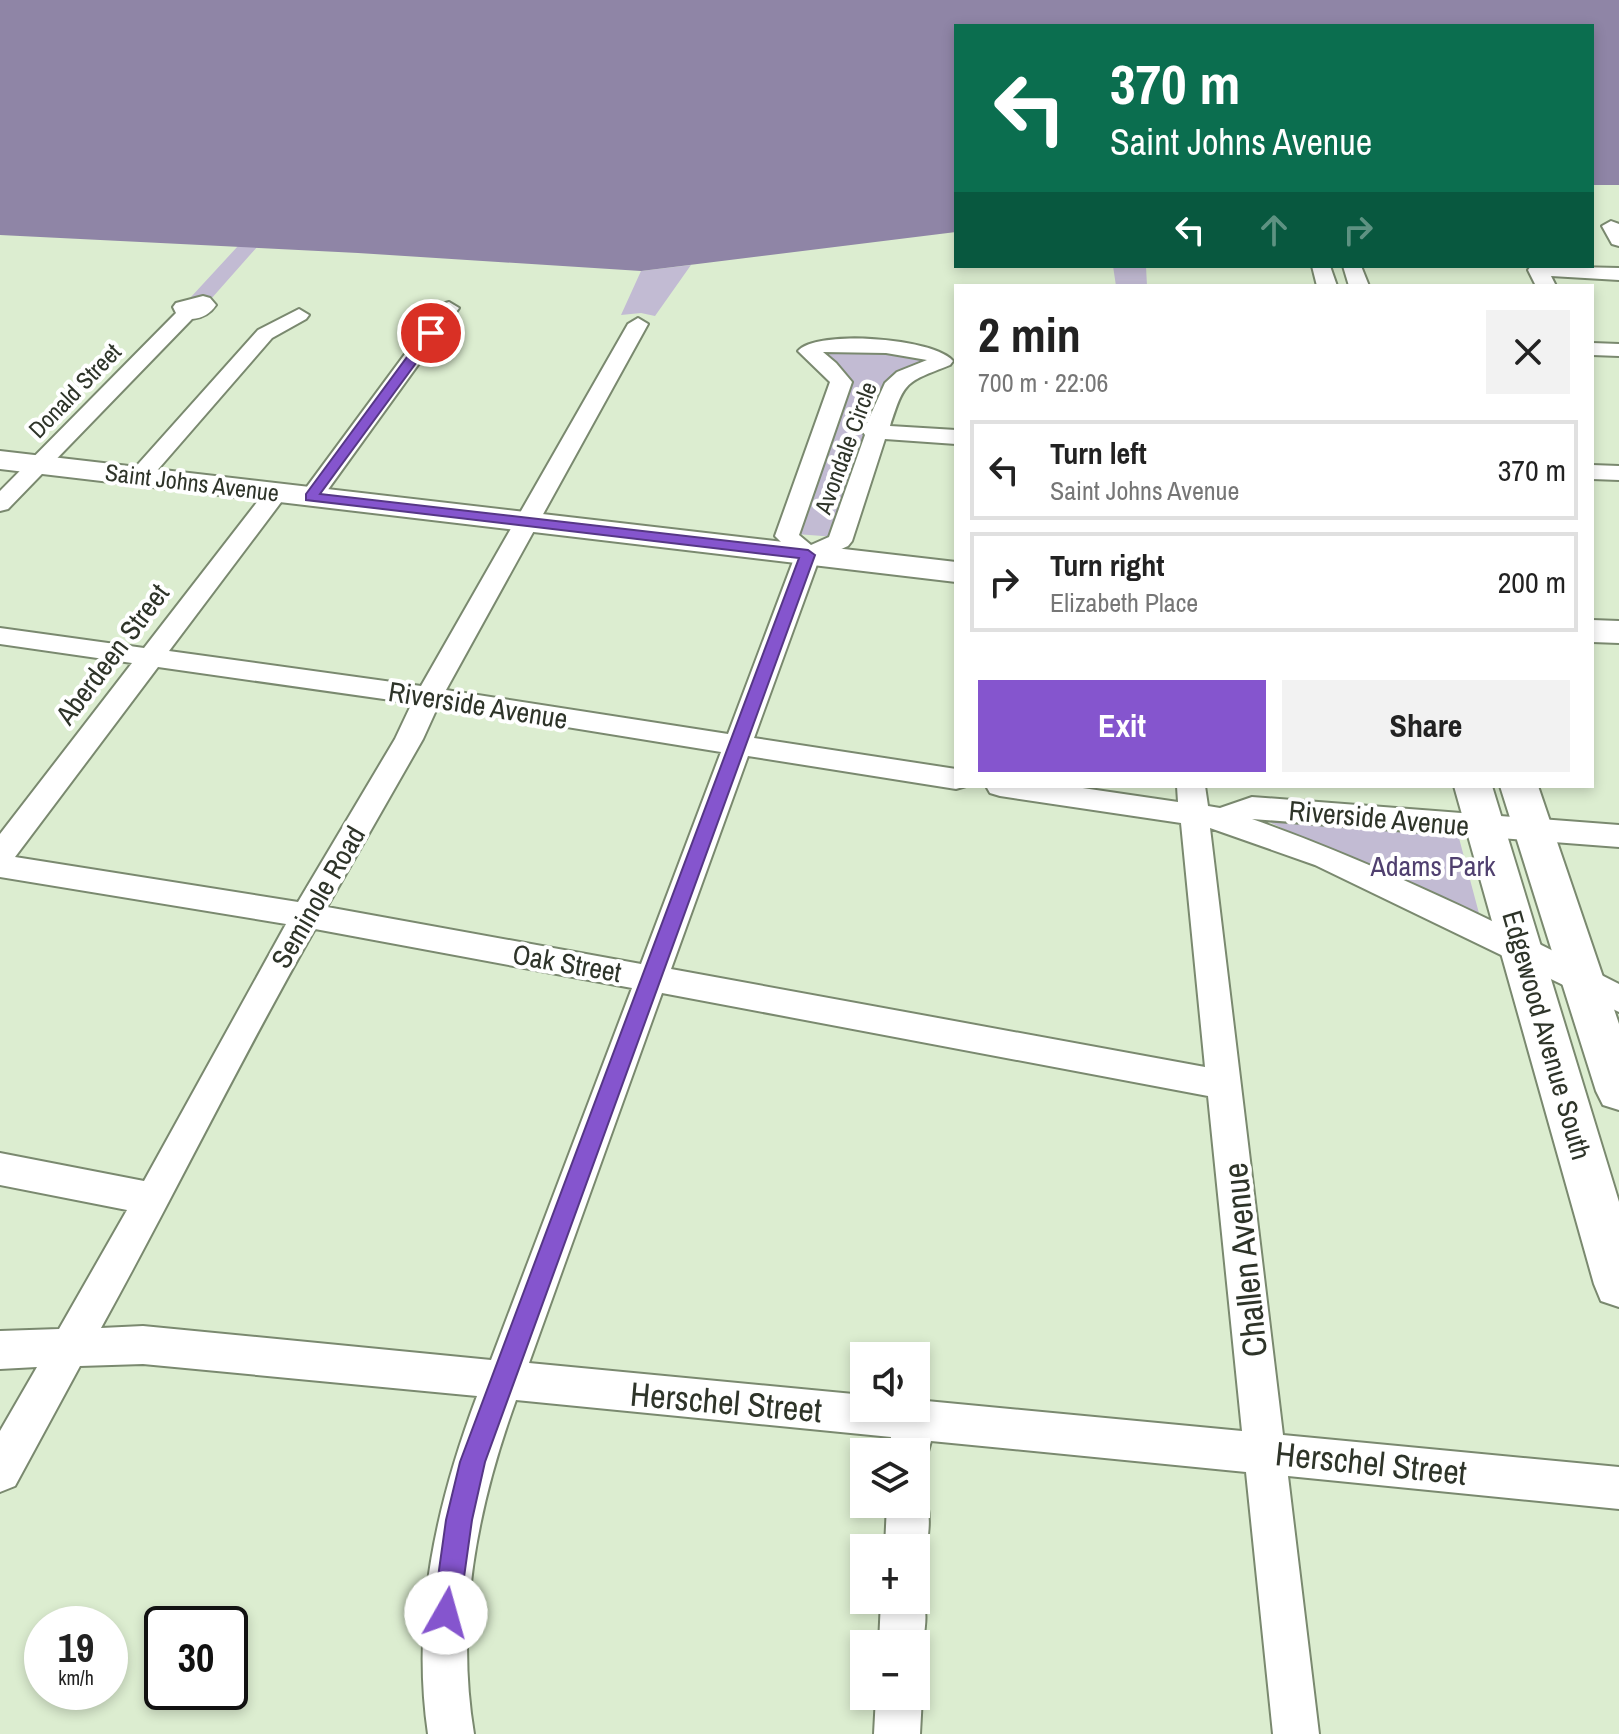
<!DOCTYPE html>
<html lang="en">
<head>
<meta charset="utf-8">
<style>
	body { margin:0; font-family:"Archivo Narrow",sans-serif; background:#f2f2f2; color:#222; height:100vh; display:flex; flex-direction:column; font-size:30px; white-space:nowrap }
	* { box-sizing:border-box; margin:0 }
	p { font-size:26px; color:#767676 }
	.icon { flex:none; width:44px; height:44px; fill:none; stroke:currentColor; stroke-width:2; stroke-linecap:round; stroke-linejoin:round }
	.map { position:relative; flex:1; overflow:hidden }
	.drawer { position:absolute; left:954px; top:284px; width:640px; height:504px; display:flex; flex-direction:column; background:#fff; border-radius:0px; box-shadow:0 4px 12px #0003 }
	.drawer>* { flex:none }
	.guide { position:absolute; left:954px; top:24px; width:640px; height:244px; border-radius:0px; box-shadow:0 4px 12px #0003; background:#0b6e4f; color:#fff; overflow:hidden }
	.buttons { position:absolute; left:850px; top:1342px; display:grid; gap:16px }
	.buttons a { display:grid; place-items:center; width:80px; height:80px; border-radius:0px; background:#fff; box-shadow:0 4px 12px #0003; font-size:40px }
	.speed { position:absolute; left:24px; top:1606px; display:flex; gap:16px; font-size:40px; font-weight:700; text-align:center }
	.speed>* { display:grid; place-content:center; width:104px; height:104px; border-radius:50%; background:#fff; box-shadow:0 4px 12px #0003; line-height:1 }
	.speed small { font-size:20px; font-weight:400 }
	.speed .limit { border:4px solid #111; border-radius:12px; background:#fff; color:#111 }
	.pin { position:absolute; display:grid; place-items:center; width:68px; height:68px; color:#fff; margin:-34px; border:4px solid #fff; border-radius:50%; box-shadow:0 2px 8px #0007 }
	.me { position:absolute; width:88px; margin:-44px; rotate:7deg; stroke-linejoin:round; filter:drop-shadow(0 0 6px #0008) }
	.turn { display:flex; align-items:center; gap:28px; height:168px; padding:0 24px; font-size:36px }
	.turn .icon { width:104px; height:104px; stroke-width:2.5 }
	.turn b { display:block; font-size:56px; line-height:68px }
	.lanes { display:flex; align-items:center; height:76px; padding:0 24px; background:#0003; justify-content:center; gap:40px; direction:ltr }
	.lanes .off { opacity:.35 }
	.round { display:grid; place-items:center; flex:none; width:84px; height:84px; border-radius:0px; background:#f2f2f2 }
	.headline { display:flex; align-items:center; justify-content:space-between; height:136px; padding:0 24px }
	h1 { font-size:48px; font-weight:800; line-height:60px }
	.cta { display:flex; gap:16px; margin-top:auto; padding:16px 24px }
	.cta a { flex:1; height:92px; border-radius:0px; background:#8555ce; color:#fff; font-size:32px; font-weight:800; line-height:92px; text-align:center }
	.cta a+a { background:#f2f2f2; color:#222 }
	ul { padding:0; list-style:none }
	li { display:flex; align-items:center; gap:24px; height:100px; margin:0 16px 12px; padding:0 8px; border:4px solid #e0e0e0; border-radius:0px }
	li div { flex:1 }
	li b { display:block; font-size:30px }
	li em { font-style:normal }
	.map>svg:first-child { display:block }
	.green { fill:#c2bbd3 }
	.water { fill:#8f85a6 }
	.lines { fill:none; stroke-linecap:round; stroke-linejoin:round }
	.minor-casing { stroke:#7a896f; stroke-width:4 }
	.major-casing { stroke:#7a896f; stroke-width:4 }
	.minor { fill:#fff; fill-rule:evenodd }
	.major { fill:#fff; fill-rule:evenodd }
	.route { fill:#8555ce; stroke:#563786; stroke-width:2 }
	.labels { text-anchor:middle; stroke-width:8; stroke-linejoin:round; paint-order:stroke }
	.far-street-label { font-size:24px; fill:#2e3429; stroke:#fff }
	.street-label { font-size:28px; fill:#2e3429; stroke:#fff }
	.park-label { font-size:28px; fill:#50406f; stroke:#fff }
	.near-street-label { font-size:34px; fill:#2e3429; stroke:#fff }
</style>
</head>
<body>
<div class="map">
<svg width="1619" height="1734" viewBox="0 0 1619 1734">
	<rect width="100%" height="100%" fill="#dcedd0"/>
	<path class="green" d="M 238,246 L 257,247 L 211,299 L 191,297 Z
		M 691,265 L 655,316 L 641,313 L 621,315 L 641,271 Z
		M 1113,266 L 1146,266 L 1147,286 L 1116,286 Z
		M 833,349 L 919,355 L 928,362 L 894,375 L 885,382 L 836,537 L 796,534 L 848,379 L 824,358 L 825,352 Z
		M 1252,814 L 1459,838 L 1481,921 Z"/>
	<path class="water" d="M 0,0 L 1619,0 L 1619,185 L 1592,185 L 1592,26 L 956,26 L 956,232 L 641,271 L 358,253 L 0,235 Z"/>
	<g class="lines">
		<g class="minor-casing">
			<path id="minor" d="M 1611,221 L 1619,224 L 1619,246 L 1612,244 L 1602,226 Z
				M 1312,266 L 1330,266 L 1337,286 L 1317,286 Z
				M 1343,266 L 1361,266 L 1369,286 L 1349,286 Z
				M 1531,266 L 1619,268 L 1619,280 L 1551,276 L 1556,286 L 1536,286 L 1528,270 Z
				M 203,296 L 210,298 L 216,305 C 210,314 203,318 192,319 L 8,509 L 0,511 L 0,491 L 176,313 L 173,307 L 176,303 Z
				M 449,302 L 459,308 L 319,502 L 303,502 L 299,497 L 303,492 L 442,304 Z
				M 299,309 L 309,315 L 306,319 L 272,338 L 147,482 L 131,482 L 128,477 L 131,472 L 258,330 Z
				M 638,318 L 648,324 L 446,690 L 728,734 L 795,556 L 775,536 L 830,382 L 798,351 C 816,329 935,338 953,361 L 950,365 C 905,383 905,380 890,426 L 956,430 L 956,444 L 885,439 L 852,541 L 848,546 L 819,559 L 754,738 L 956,769 L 956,786 L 966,786 L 956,789 L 748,756 L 671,969 L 1205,1067 L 1181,823 L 1000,796 L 990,793 L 986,786 L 1069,786 L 1178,802 L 1177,786 L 1205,786 L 1208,806 L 1220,808 L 1252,797 L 1619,825 L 1619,847 L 1252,819 C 1378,864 1499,923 1619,984 L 1619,1012 L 1315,865 L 1210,828 L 1283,1435 L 1619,1467 L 1619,1509 L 1288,1476 L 1319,1734 L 1273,1734 L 1246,1472 L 931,1441 L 924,1466 L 916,1470 L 916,1452 L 890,1452 L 891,1437 L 516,1400 C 477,1508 455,1620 474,1734 L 428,1734 C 411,1618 436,1505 477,1396 L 143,1364 L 80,1366 L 15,1486 L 0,1492 L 0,1431 L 37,1367 L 0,1369 L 0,1331 L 59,1329 L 127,1210 L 0,1185 L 0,1153 L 144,1181 L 286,924 L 0,877 L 0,834 L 132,663 L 0,644 L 0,628 L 144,648 L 268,488 L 284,488 L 288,493 L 169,651 L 421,686 L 628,324 ZM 823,352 L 886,353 L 927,360 L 897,372 L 885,383 L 863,432 L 865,435 L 829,537 L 811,545 L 799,535 L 852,382 L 836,363 ZM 158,667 L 412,703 L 395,739 L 298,902 L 15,857 ZM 438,706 L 721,752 L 641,964 L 327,907 L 423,739 ZM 315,929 L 632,988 L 491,1360 L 143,1326 L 101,1328 C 174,1196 240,1060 315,929 ZM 662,993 L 1208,1096 L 1242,1431 L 916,1400 L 916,1408 L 864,1408 L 864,1395 L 529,1363 Z
				M 1592,343 L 1619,344 L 1619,356 L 1592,355 Z
				M 1592,465 L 1619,466 L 1619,480 L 1592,479 Z
				M 916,1486 L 923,1489 C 932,1512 930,1540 921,1563 L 916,1565 L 916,1548 L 885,1548 L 887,1504 L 916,1504 Z
				M 916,1584 C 931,1602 926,1640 916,1660 L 916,1644 L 879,1644 L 881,1600 L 916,1600 Z
				M 916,1683 L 922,1696 L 920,1734 L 874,1734 L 876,1696 L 916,1696 Z"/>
		</g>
		<g class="major-casing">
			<path id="major" d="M 0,451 L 956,562 L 956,582 L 0,469 Z
				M 1592,620 L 1619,621 L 1619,643 L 1592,642 Z
				M 1454,786 L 1492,786 L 1619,1202 L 1619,1307 L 1601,1301 L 1594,1284 Z
				M 1500,786 L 1538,786 L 1619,1024 L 1619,1110 L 1603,1105 L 1596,1091 Z"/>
		</g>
		<use href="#minor" class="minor"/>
		<use href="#major" class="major"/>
	</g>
	<path class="route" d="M 431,329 L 438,333 L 320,494 L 808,550 L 815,555 L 485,1462 L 472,1520 L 459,1613 L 455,1622 L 446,1626 L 437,1622 L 433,1613 L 446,1520 L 460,1462 L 799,558 L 306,500 L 306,494 L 427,330 Z"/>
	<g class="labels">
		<g class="far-street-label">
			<text transform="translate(75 391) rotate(-46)" y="8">Donald Street</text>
			<text transform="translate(846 448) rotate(-70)" y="8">Avondale Circle</text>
			<text transform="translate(192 483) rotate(7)" y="8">Saint Johns Avenue</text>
		</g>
		<g class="street-label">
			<text transform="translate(112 654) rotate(-53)" y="10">Aberdeen Street</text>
			<text transform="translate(478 705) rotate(9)" y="10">Riverside Avenue</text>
			<text transform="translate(1379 818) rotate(5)" y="10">Riverside Avenue</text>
			<text transform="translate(318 897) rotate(-60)" y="10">Seminole Road</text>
			<text transform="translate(567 963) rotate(10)" y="10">Oak Street</text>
			<text transform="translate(1547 1035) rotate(74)" y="10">Edgewood Avenue South</text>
		</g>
		<g class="park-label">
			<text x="1433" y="876">Adams Park</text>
		</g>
		<g class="near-street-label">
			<text transform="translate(1245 1260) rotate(-96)" y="12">Challen Avenue</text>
			<text transform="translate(726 1402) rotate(5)" y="12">Herschel Street</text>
			<text transform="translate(1371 1463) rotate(6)" y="12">Herschel Street</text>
		</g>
	</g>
</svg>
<div class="buttons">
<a><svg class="icon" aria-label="sound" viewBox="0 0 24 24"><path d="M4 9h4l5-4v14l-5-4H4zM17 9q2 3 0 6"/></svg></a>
<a><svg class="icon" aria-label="layers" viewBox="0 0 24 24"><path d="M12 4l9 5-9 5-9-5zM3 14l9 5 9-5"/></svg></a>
<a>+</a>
<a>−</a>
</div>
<div class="speed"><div>19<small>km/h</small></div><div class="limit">30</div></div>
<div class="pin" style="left:431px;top:333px;background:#d93025"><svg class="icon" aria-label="arrive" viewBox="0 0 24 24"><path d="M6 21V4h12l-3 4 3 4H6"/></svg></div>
<svg class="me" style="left:446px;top:1613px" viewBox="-20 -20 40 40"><circle r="19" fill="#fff"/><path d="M0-13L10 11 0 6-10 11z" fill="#8555ce"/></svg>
<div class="guide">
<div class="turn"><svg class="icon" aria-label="left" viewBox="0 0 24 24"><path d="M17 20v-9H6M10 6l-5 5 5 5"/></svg><div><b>370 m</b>Saint Johns Avenue</div></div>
<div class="lanes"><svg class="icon" aria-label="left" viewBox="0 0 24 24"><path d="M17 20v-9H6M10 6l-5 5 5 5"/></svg><svg class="icon off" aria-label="ahead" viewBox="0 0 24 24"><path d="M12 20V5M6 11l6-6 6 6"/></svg><svg class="icon off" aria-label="right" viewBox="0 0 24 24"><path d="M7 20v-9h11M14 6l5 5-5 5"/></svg></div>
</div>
<section class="drawer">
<div class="headline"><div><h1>2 min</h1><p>700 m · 22:06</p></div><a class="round"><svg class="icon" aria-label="close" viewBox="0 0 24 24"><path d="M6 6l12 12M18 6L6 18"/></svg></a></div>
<ul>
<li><svg class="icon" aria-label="left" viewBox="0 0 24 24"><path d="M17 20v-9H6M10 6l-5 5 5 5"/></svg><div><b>Turn left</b><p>Saint Johns Avenue</p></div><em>370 m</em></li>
<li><svg class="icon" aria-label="right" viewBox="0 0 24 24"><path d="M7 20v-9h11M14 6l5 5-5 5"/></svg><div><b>Turn right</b><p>Elizabeth Place</p></div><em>200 m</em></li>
</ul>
<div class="cta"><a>Exit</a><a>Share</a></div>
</section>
</div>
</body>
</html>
